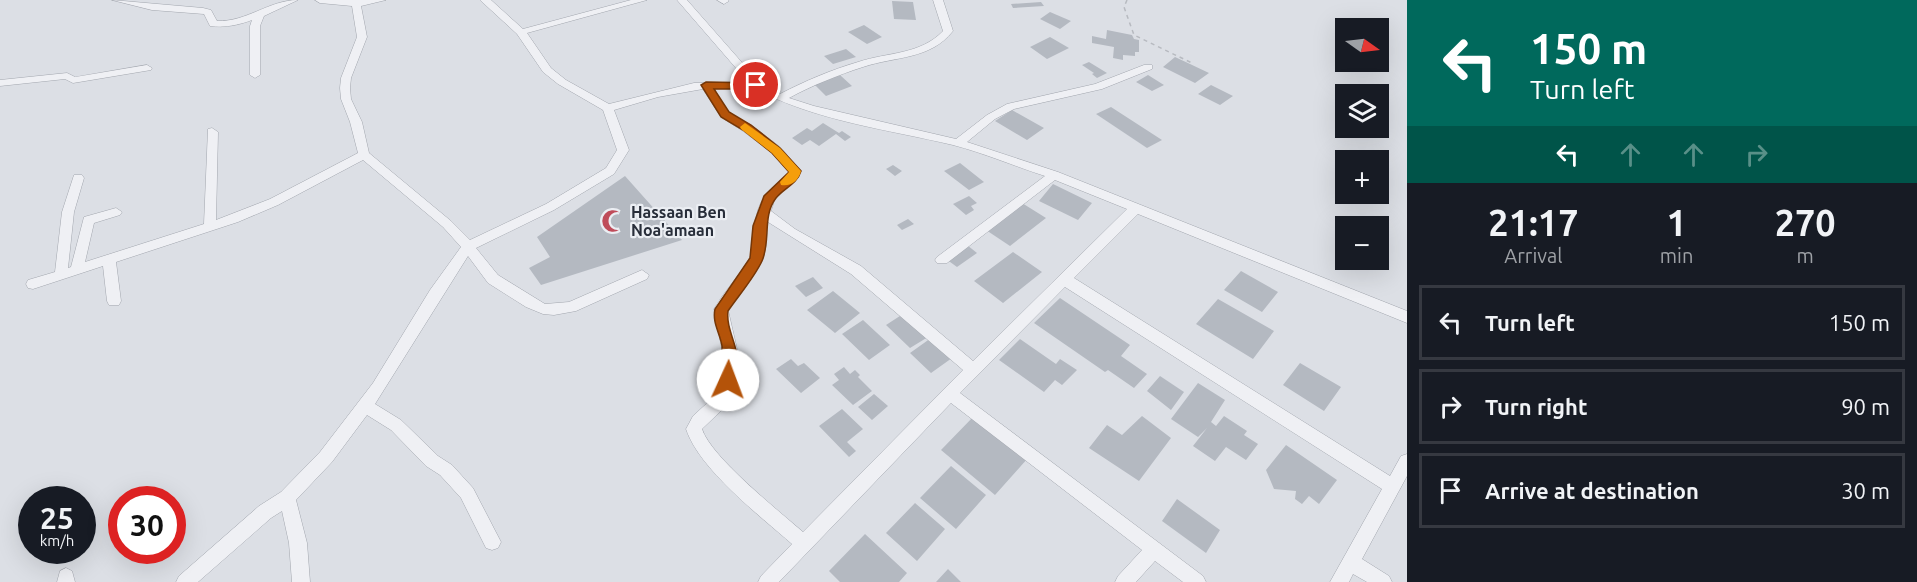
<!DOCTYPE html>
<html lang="en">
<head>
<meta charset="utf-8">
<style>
	body { margin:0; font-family:Ubuntu,sans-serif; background:#242831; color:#f1f3f6; height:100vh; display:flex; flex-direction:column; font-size:22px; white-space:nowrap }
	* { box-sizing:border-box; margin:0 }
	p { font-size:20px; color:#9ea1a6 }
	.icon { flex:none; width:33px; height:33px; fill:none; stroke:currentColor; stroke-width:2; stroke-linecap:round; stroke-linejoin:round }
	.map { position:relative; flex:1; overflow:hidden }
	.details { display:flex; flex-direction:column; background:#171b24; width:510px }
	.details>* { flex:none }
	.guide { background:#00695c; color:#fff; overflow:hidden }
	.needle { width:39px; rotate:104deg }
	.controls { position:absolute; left:1335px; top:18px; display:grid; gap:12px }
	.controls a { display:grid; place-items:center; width:54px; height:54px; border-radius:0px; background:#171b24; box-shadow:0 6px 24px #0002; font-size:30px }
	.speed { position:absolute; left:18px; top:486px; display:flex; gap:12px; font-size:30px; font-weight:700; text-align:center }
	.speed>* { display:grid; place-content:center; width:78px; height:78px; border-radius:50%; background:#171b24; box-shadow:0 6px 24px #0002; line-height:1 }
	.speed small { font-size:15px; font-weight:400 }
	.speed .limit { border:9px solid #d22; background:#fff; color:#111 }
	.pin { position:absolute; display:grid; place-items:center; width:51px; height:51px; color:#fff; margin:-26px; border:3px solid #fff; border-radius:50%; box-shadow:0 2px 6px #0007 }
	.me { position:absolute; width:66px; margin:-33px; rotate:2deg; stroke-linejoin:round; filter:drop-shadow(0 0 4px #0008) }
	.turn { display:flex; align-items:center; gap:21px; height:126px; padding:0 24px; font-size:27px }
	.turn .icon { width:78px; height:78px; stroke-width:2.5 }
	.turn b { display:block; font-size:42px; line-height:51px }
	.lanes { display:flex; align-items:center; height:57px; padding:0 24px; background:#0003; justify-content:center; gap:30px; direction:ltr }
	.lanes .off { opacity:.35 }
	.eta { display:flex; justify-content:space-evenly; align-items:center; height:102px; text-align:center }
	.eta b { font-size:36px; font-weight:600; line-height:42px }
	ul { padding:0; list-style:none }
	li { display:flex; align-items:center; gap:18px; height:75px; margin:0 12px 9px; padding:0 12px; border:3px solid #363941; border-radius:0px }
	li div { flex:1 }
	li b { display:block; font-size:22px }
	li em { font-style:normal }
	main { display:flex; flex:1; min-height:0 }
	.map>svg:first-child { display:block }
	.building { fill:#b4b9c1 }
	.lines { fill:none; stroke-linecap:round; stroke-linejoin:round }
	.minor-casing { stroke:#a2a6ae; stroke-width:1 }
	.path { stroke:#b7bac0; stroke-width:1.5; stroke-dasharray:4 4; stroke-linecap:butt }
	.minor { fill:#eff0f4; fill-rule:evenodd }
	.route { fill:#b45309; stroke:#753606; stroke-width:1.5 }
	.slow { fill:#f59e0b }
	.labels { text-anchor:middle; stroke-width:4.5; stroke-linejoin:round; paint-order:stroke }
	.poi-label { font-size:16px; font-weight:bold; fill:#282e3a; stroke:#ebeef3; text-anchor:start }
</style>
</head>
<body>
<main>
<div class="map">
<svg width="1407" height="582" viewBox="0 0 1407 582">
	<rect width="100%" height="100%" fill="#dcdfe5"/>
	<path class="building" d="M 892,1 L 913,2 L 916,20 L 894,19 Z
		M 1041,2 L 1044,6 L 1013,8 L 1011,4 Z
		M 1050,12 L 1071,21 L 1060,29 L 1040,19 Z
		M 864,25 L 882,37 L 867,44 L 848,32 Z
		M 1107,30 L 1132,35 L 1134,39 L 1139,40 L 1139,52 L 1135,52 L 1135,56 L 1123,55 L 1123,60 L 1113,58 L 1114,47 L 1092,43 L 1092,36 L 1106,39 Z
		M 1050,37 L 1069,48 L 1047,59 L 1030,47 Z
		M 846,49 L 856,57 L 833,64 L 824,56 Z
		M 1175,57 L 1190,64 L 1209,73 L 1195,83 L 1163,67 Z
		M 1089,62 L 1107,73 L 1097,78 L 1092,74 L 1094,73 L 1082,65 Z
		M 840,75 L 852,86 L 826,96 L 814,84 Z
		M 1148,75 L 1164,85 L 1152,91 L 1136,82 Z
		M 1211,85 L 1233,96 L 1220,105 L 1198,94 Z
		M 1111,107 L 1162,140 L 1147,148 L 1096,114 Z
		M 1012,110 L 1044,128 L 1027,140 L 995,121 Z
		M 823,123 L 839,133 L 842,131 L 851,137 L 845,141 L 836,134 L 819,146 L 810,140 L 802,145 L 792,138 L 807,128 L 812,131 Z
		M 960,163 L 984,182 L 969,190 L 944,171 Z
		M 893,165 L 902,171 L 895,176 L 886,169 Z
		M 625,176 L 682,240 L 541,285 L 529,268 L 550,257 L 537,237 Z
		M 1053,184 L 1092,203 L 1078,220 L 1039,201 Z
		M 969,196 L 977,203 L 971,206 L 974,210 L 966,215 L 953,204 Z
		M 1022,203 L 1046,218 L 1010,246 L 986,230 Z
		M 908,219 L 914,224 L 902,230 L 897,225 Z
		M 967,245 L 977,253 L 957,267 L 946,259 Z
		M 1013,252 L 1042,272 L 1003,303 L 974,281 Z
		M 1241,271 L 1278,292 L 1262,312 L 1224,290 Z
		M 813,277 L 823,288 L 806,297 L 795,286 Z
		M 833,291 L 860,313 L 835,333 L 807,310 Z
		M 1060,298 L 1130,345 L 1121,356 L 1147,374 L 1134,388 L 1108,370 L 1105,372 L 1034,323 Z
		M 1218,299 L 1274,331 L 1253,359 L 1196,324 Z
		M 903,314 L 928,337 L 910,348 L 886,325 Z
		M 863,320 L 890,345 L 869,360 L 842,334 Z
		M 931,338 L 952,358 L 931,373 L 910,353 Z
		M 1020,339 L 1056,364 L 1060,359 L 1077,370 L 1062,385 L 1055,380 L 1044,392 L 999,360 Z
		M 791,359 L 798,366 L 804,363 L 820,378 L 801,393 L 776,369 Z
		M 1300,363 L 1341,387 L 1324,411 L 1283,385 Z
		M 844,367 L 850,374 L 855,370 L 860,375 L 858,377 L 872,391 L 853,405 L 832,385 L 839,380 L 834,374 Z
		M 1160,376 L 1184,392 L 1171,410 L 1147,391 Z
		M 1198,383 L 1225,400 L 1211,422 L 1216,426 L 1224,416 L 1247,431 L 1244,435 L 1258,444 L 1246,460 L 1226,447 L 1215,461 L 1193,446 L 1207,428 L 1198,437 L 1171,419 Z
		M 874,394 L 888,406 L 872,420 L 858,407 Z
		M 842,409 L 863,429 L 847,442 L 856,451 L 849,457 L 819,426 Z
		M 974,416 L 1028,458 L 995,495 L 941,450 Z
		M 1142,416 L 1171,438 L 1139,481 L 1089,448 L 1107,425 L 1122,435 Z
		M 1286,445 L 1337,480 L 1319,504 L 1309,496 L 1302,504 L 1295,499 L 1296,491 L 1274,489 L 1266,470 Z
		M 951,466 L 986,495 L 956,529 L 920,498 Z
		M 1177,499 L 1220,530 L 1206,553 L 1162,521 Z
		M 915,503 L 945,529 L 917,561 L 886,533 Z
		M 865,534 L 907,573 L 899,582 L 840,582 L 829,571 Z
		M 948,569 L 961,582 L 936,582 Z"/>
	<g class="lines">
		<g class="minor-casing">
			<path id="minor" d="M 112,0 L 203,8 L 211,10 L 217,21 C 247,22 269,0 298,0 L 264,16 L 260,26 L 260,75 L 255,78 L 250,75 L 250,26 L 252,20 C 239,25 224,28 210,26 L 204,14 L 152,10 Z
				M 315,0 L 386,0 L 361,6 L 367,37 L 351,78 L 350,88 L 351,99 L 362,122 L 369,153 L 451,221 L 470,240 L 546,204 L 606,168 L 617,150 L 603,110 L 558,84 L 543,72 L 517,34 L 480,0 L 491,0 L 523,29 L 631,0 L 647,0 L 527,33 L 551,68 L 566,80 L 609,104 L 694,83 L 748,82 L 677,0 L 687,0 L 760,83 L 780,94 C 805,81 831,70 858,62 C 888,52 920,55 943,31 L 933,0 L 943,0 L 953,31 C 930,60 896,56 863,67 C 838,75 813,85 789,98 L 814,106 L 956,139 L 987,115 L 1007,104 L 1095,84 L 1144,65 L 1152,65 L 1152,69 L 1102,89 L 1014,109 L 995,119 L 967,142 L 1058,172 L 1407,311 L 1407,323 L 1138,214 L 1074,278 L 1390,476 L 1401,456 L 1407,454 L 1407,476 L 1362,559 L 1389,576 L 1392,582 L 1367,582 L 1353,574 L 1349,582 L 1330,582 L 1382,489 L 1065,287 L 960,393 L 1203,576 L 1206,582 L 1183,582 L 1155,561 L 1136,582 L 1115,582 L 1118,576 L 1142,550 L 951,403 L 779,582 L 758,582 L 761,576 L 792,544 C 760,516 699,469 686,429 L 693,416 L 716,395 L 721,379 L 722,349 L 714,309 C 724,291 739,277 749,259 C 757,245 753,225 758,210 C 764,191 778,187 789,172 L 772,153 L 743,131 L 721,117 L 703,89 L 658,97 L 614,110 L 629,150 L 614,174 L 554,210 L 476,248 L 498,275 L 545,304 L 569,302 L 642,270 L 649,275 L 647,279 L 576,311 L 554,315 L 543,314 L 526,307 L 488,283 L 468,256 L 375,404 L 401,420 L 438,456 L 452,465 L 473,488 L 501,542 L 498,548 L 492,550 L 486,548 L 461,498 L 440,475 L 426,466 L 391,430 L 367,415 L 332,462 L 296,500 L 307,543 L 310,582 L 292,582 L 289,543 L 282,511 L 271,518 L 198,582 L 176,582 L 179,576 L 259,506 L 281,492 L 320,452 L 373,383 L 430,290 L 461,247 L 443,227 L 363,160 L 278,205 L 238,222 L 116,262 L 121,301 L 119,305 L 109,305 L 107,301 L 103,266 L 33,289 L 28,288 L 26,284 L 28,280 L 55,272 L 62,212 L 74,175 L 82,175 L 84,178 L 74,212 L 68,268 L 71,267 L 84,217 L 116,208 L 122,212 L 120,215 L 94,223 L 85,262 L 204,224 L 208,129 L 212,128 L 218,132 L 216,220 L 270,199 L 358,153 L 350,122 L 341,99 L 340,88 L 341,78 L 357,37 L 352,6 L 320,3 ZM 754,88 C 815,121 886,129 953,145 C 984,153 1014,166 1045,176 L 937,257 L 935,260 L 937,263 L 947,263 L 1055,180 L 1127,209 L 973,361 L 861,266 L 795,229 L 771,211 L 775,198 L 798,178 L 801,171 L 780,147 L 751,125 L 729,113 L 714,89 ZM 768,222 L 851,274 L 963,370 L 803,532 C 779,511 711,457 702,429 L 725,407 L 736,379 L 737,349 L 728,310 L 763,259 L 766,245 Z
				M 717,0 L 728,0 L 729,1 L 724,4 Z
				M 147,65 L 152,68 L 151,70 L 73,83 L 65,79 L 0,86 L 0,80 L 67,73 L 75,77 Z
				M 66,568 L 72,571 L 75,582 L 57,582 L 60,571 Z"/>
		</g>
		<path class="path" d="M 1127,0 L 1124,7 L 1134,35 L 1194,64"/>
		<use href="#minor" class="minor"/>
	</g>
	<path class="route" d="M 706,82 L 760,83 L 760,88 L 756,89 L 714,89 L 729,112 L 751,125 L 780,148 L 801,171 C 797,184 784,188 776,198 C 762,216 771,241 762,261 C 754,278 739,295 728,311 C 725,334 747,355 734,384 L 728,386 L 723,384 C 718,374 723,358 722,346 C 720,333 712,323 715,309 L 750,258 L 753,226 L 764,196 L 789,172 L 772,153 L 743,130 L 721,117 L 701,85 Z"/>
	<path class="slow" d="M 745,123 L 780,148 L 801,171 C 799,180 791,187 781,185 L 780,182 L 789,172 L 772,153 L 741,129 L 740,127 Z"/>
	<defs>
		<g id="mosque-bare" transform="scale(1.8)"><path d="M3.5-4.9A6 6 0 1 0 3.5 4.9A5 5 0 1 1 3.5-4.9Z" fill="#bf4c5a" stroke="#ebeef3" stroke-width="2.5" paint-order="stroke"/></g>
	</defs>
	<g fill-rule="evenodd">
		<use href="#mosque-bare" x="613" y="221"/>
	</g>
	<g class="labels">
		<g class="poi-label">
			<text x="631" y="218">Hassaan Ben<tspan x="631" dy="18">Noa'amaan</tspan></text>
		</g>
	</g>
</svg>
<div class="controls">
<a><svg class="needle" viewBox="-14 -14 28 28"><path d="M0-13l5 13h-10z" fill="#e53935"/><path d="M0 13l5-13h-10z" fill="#9ea1a6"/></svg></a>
<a><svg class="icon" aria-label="layers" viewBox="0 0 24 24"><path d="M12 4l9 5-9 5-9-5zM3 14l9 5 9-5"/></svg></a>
<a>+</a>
<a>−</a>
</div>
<div class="speed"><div>25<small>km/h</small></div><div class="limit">30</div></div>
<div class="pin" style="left:756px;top:85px;background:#d93025"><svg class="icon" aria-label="arrive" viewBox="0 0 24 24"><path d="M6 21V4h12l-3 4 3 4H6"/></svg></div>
<svg class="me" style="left:728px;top:380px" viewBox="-20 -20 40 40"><circle r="19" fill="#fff"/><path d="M0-13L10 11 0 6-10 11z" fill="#b45309"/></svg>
</div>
<section class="details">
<div class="guide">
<div class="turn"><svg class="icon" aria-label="left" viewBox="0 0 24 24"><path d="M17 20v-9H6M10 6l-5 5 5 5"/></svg><div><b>150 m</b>Turn left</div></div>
<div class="lanes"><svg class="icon" aria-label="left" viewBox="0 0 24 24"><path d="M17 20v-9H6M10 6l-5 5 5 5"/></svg><svg class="icon off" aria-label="ahead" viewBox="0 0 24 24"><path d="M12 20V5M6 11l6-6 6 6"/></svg><svg class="icon off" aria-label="ahead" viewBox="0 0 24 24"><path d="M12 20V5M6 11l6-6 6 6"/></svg><svg class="icon off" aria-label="right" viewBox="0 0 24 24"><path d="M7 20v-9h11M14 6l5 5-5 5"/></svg></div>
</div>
<div class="eta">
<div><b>21:17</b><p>Arrival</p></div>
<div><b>1</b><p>min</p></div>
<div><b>270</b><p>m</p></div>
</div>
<ul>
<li><svg class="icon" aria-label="left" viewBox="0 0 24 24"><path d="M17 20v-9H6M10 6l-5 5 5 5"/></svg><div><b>Turn left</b></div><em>150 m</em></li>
<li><svg class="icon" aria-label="right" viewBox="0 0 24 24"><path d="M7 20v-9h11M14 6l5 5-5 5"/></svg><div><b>Turn right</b></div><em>90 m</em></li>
<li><svg class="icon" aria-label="arrive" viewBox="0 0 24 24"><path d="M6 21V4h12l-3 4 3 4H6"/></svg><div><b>Arrive at destination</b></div><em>30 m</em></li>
</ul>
</section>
</main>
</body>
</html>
